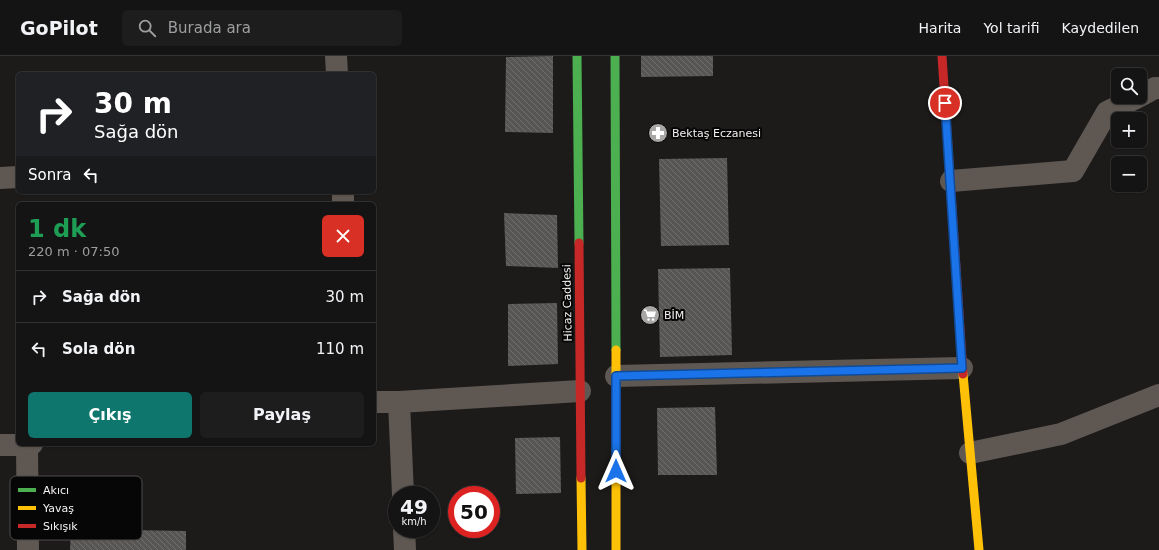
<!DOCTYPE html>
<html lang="tr">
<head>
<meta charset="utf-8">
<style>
	body { margin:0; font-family:"DejaVu Sans",sans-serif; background:#1e1d1d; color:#f1f3f6; height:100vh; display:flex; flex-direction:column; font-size:15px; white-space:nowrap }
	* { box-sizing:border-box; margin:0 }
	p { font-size:13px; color:#9d9ea0 }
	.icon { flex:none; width:22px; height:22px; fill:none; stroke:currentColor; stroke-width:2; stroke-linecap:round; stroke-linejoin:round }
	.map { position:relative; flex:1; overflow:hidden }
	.sheet { position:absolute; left:16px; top:146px; width:360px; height:244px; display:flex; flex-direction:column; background:#151414; border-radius:6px; box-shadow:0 1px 3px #0004,0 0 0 1px #343334 }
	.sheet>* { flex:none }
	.hud { position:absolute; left:16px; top:16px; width:360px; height:122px; border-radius:6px; box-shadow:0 1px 3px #0004,0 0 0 1px #343334; background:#202124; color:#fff; overflow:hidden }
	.tools { position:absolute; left:1111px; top:12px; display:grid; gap:8px }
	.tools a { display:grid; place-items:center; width:36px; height:36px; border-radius:6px; background:#151414; box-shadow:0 1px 3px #0004,0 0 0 1px #343334; font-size:20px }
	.speed { position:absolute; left:388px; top:430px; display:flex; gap:8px; font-size:20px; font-weight:700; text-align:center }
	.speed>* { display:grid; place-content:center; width:52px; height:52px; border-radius:50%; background:#151414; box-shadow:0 1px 3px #0004,0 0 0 1px #343334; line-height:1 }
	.speed small { font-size:10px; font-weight:400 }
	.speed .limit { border:6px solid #d22; background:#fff; color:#111 }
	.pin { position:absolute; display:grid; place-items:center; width:34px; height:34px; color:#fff; margin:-17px; border:2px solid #fff; border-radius:50%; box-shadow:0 1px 4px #0007 }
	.me { position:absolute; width:44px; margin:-22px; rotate:0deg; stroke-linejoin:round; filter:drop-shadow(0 0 3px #0008) }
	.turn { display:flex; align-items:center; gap:14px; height:84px; padding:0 12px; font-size:18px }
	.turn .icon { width:52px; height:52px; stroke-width:2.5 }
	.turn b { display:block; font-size:28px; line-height:34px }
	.then { display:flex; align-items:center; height:38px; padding:0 12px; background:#0003; gap:8px; font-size:15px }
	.round { display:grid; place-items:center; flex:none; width:42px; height:42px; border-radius:6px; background:#1e1d1d }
	.summary { display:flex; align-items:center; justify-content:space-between; height:68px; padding:0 12px }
	h1 { font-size:24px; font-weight:700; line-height:30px; color:#1e9e55 }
	.cta { display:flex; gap:8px; margin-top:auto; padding:8px 12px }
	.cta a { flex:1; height:46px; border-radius:6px; background:#0f766e; color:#fff; font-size:16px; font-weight:700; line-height:46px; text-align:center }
	.cta a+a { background:#1e1d1d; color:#f1f3f6 }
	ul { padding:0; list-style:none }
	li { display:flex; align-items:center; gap:12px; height:52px; padding:0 12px; border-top:1px solid #343334 }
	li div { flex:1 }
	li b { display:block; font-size:15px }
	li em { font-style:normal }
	header { display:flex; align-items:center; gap:24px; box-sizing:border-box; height:56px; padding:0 20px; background:#151414; border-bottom:1px solid #343334 }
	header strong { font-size:19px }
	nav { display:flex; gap:22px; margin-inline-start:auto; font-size:14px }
	.search { width:280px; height:36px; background:#1e1d1d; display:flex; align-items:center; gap:10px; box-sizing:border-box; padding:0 14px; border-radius:6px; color:#9d9ea0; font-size:15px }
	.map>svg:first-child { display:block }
	.building { fill:url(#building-back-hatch) }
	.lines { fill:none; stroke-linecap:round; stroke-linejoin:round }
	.street { stroke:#5f5852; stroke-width:22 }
	.fast { stroke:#4caf50; stroke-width:9 }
	.slow { stroke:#ffc107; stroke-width:9 }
	.jam { stroke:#c62828; stroke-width:9 }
	.route-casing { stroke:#114b97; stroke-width:10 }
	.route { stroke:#1a73e8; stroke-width:7 }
	.labels { text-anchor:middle; stroke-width:4; stroke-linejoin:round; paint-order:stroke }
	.poi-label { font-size:11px; fill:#f4f2f1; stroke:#070606; text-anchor:start }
	.street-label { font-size:11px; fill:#f4f2f1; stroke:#070606 }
	.key { fill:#070606; stroke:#4e4d4c; stroke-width:1 }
	.key-label { font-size:11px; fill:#f4f2f1 }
</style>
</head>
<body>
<header>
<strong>GoPilot</strong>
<div class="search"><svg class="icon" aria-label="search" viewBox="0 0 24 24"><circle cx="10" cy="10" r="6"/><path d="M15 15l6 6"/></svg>Burada ara</div>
<nav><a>Harita</a><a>Yol tarifi</a><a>Kaydedilen</a></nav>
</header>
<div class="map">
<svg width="1159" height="494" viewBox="0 0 1159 494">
	<defs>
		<pattern id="building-back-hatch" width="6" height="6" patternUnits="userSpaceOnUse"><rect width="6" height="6" fill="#575655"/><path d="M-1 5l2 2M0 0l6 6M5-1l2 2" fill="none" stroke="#706f6e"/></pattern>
	</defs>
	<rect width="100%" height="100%" fill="#1c1b1a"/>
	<path class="building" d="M 553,0 L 553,77 L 505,76 L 506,1 Z
		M 641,0 L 713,0 L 713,20 L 641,21 Z
		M 727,102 L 729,189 L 661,190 L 659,103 Z
		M 504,157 L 557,159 L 558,212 L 506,210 Z
		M 730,212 L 732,299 L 660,301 L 658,213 Z
		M 557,247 L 558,308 L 508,310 L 508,248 Z
		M 715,351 L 717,419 L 658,419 L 657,352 Z
		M 560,381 L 561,437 L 516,438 L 515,382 Z
		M 71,473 L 186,475 L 186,494 L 70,494 Z"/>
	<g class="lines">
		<path class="street" d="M 336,0 L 337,18
			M 1140,40 L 1155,32 L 1159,32
			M 0,122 L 18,121
			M 951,125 L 1073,115 L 1107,56 L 1138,41
			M 343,136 L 343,148
			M 616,320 L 962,312
			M 374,346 L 399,346 L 580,335
			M 399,346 L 403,439
			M 0,389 L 20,389 L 32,388
			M 27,389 L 28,494
			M 970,397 L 1061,378 L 1159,339
			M 404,473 L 405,494"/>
		<path class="fast" d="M 577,0 L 579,187
			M 615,0 L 616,294"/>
		<path class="slow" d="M 616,294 L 616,494
			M 963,318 L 979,494
			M 581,422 L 582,494"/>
		<path class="jam" d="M 942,0 L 963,318
			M 579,187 L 581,422"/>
	</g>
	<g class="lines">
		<g class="route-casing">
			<path id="route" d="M 616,415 L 616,320 L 962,312 L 945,47"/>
		</g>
		<use href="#route" class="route"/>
	</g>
	<defs>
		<g id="pharmacy-disc" transform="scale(1)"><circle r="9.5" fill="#a8a7a6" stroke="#070606"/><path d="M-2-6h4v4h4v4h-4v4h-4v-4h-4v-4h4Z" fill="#fff"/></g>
		<g id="supermarket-disc" transform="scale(1)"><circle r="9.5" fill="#a8a7a6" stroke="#070606"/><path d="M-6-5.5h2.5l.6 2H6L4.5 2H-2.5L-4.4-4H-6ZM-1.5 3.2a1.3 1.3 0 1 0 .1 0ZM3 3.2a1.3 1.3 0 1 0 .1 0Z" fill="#fff"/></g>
	</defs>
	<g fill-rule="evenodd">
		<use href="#pharmacy-disc" x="658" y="77"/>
		<use href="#supermarket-disc" x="650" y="259"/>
	</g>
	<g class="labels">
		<g class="poi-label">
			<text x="672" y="81">Bektaş Eczanesi</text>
			<text x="664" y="263">BİM</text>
		</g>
		<g class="street-label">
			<text transform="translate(567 247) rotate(-91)" y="4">Hicaz Caddesi</text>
		</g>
	</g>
	<rect x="10" y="420" width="132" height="64" rx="6" class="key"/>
	<rect x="18" y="432" width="18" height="4" fill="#4caf50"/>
	<rect x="18" y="450" width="18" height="4" fill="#ffc107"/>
	<rect x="18" y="468" width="18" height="4" fill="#c62828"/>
	<g class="key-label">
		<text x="43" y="438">Akıcı</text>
		<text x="43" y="456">Yavaş</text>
		<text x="43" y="474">Sıkışık</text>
	</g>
</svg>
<div class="tools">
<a><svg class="icon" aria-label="search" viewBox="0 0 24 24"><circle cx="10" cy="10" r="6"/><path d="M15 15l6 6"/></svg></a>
<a>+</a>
<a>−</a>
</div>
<div class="speed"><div>49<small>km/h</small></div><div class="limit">50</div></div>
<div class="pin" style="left:945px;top:47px;background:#d93025"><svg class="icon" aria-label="arrive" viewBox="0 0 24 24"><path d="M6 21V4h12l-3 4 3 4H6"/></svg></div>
<svg class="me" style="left:616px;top:415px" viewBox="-20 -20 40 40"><path d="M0-17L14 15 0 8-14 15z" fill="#1a73e8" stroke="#fff" stroke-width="4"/></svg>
<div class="hud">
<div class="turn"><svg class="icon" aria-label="right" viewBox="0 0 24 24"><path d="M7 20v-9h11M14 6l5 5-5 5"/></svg><div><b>30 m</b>Sağa dön</div></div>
<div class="then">Sonra<svg class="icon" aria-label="left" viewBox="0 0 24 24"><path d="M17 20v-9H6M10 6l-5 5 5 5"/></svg></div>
</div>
<section class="sheet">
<div class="summary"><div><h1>1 dk</h1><p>220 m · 07:50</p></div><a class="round" style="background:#d93025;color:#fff"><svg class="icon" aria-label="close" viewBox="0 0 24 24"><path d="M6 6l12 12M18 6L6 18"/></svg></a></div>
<ul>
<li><svg class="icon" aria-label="right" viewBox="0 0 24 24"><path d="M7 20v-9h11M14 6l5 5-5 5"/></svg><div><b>Sağa dön</b></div><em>30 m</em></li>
<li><svg class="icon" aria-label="left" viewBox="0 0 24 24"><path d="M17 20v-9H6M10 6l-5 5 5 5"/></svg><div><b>Sola dön</b></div><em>110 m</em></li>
</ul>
<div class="cta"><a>Çıkış</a><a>Paylaş</a></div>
</section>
</div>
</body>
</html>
